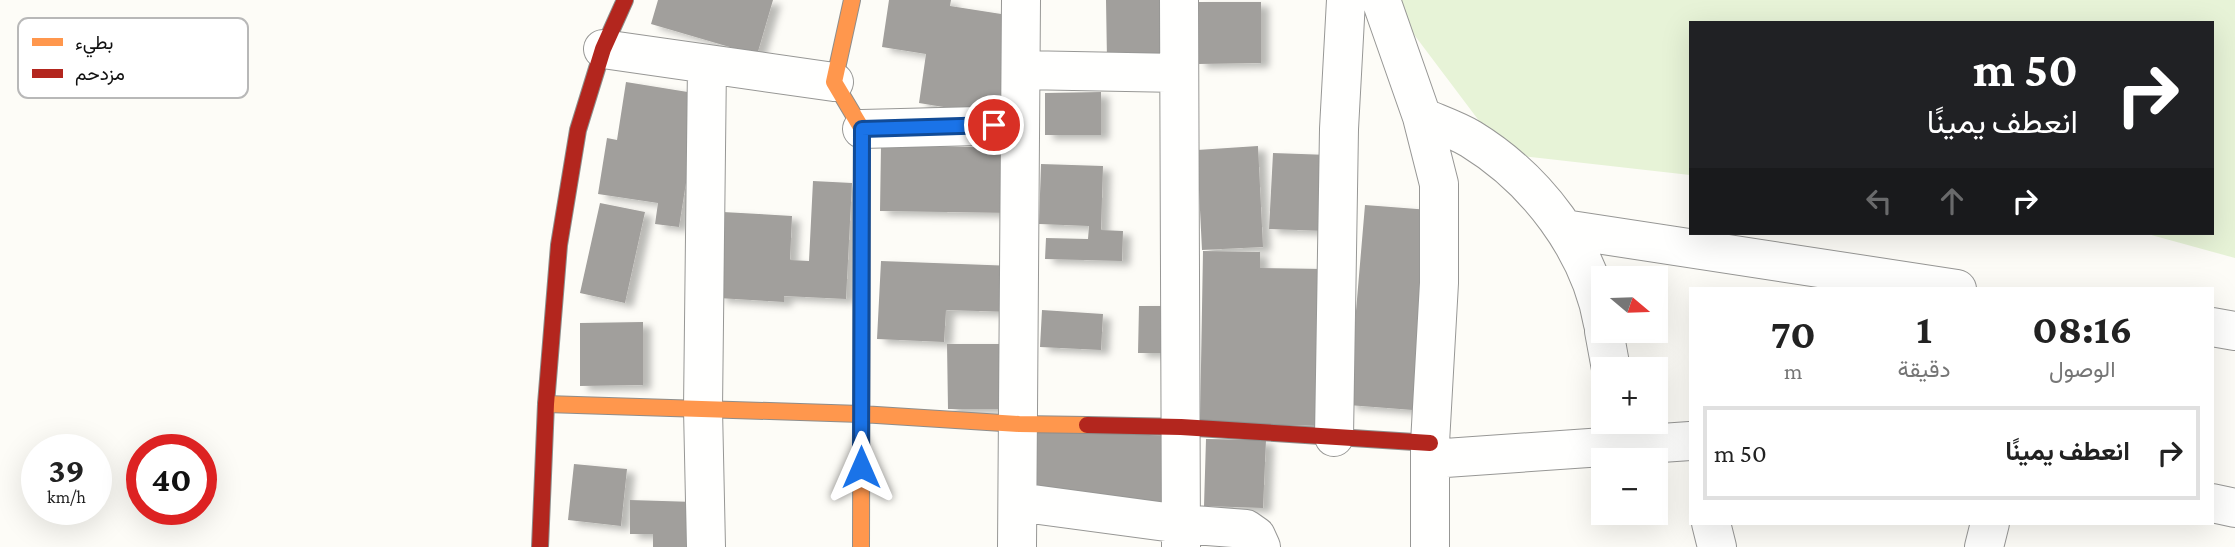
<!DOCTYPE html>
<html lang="ar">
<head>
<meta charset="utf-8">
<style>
	body { margin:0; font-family:"Crimson Pro",Vazirmatn,serif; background:#f2f2f2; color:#222; direction:rtl; height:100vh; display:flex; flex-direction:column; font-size:26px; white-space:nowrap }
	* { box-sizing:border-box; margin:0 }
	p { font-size:23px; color:#767676 }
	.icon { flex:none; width:38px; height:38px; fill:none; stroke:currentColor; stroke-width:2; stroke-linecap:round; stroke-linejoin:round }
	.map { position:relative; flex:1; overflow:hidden; direction:ltr }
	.side { position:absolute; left:1689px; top:287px; width:525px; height:238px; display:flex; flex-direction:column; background:#fff; border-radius:0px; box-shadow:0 7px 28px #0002; direction:rtl }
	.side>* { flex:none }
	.top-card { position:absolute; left:1689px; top:21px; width:525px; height:214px; border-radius:0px; box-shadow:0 7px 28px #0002; direction:rtl; background:#202124; color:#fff; overflow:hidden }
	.needle { width:46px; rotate:109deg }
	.buttons { position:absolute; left:1591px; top:266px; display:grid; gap:14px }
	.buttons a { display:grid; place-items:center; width:77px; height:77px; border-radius:0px; background:#fff; box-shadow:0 7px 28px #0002; font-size:35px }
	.speed { position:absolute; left:21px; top:434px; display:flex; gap:14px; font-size:35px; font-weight:700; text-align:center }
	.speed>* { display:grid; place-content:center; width:91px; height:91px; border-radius:50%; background:#fff; box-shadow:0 7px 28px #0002; line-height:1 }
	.speed small { font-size:18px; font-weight:400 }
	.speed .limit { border:10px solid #d22; background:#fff; color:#111 }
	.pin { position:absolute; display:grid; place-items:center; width:60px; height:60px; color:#fff; margin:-30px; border:4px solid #fff; border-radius:50%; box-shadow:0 2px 7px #0007 }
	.me { position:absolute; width:77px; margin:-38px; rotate:0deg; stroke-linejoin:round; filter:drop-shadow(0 0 5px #0008) }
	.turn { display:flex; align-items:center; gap:24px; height:147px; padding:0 21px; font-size:32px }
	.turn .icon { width:91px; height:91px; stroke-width:2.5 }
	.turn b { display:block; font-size:49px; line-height:60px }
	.lanes { display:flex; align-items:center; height:66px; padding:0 21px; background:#0003; justify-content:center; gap:35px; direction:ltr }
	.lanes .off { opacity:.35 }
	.eta { display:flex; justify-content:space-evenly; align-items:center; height:119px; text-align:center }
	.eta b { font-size:42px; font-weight:700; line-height:49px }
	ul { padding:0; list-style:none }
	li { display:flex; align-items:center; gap:21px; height:94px; margin:0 14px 10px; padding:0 7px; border:4px solid #e0e0e0; border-radius:0px }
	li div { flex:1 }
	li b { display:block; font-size:26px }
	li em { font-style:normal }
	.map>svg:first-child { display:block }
	.green { fill:#e7f3d7 }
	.building { fill:#a19f9c; filter:url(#shadow) }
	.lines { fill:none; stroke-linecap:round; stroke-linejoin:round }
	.street-casing { stroke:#979795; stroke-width:40 }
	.slow-casing { stroke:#8e8d8b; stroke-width:18 }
	.jam-casing { stroke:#8e8d8b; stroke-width:18 }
	.street { stroke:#fffffe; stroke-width:38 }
	.slow { stroke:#ff974d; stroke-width:16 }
	.jam { stroke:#b3261e; stroke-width:16 }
	.route-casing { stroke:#114b97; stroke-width:18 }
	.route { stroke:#1a73e8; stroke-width:12 }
	.key { fill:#fff; stroke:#b8b8b8; stroke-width:2 }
	.key-label { font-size:19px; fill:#111 }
</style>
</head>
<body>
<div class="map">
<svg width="2235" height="547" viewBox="0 0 2235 547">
	<defs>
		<filter id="shadow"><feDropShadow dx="8" dy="4.5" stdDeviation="3.5" flood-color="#0004"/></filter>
	</defs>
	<rect width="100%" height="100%" fill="#fdfcf7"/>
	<path class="green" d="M 1388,0 L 2235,0 L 2235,258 L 2144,233 L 2212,233 L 2212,23 L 1690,23 L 1690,175 L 1504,154 Z"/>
	<path class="building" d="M 658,0 L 773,0 L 757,55 L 651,24 Z
		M 889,0 L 951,0 L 950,6 L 1014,16 L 999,116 L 919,103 L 926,54 L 882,47 Z
		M 1106,0 L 1166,0 L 1167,59 L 1107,60 Z
		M 1197,2 L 1261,2 L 1261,63 L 1198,64 Z
		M 626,82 L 700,94 L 679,227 L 655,224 L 658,203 L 598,194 L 607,138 L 617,140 Z
		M 1101,92 L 1101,135 L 1045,135 L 1045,93 Z
		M 881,145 L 1013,148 L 1012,213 L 880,211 Z
		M 1258,146 L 1263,247 L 1202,250 L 1197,150 Z
		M 1273,153 L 1329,155 L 1326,231 L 1269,229 Z
		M 1041,164 L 1103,166 L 1101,230 L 1123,231 L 1122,261 L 1045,259 L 1046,238 L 1088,239 L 1089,226 L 1039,224 Z
		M 813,181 L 852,183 L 846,299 L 784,296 L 784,302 L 718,298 L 723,212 L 792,216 L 790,260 L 809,261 Z
		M 600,203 L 645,212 L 625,303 L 580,293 Z
		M 1365,205 L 1430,210 L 1413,410 L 1348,405 Z
		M 1203,251 L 1260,252 L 1260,268 L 1324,269 L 1322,426 L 1200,423 Z
		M 881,261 L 1014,266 L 1011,312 L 946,310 L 944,342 L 877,339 Z
		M 1139,306 L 1171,306 L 1171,353 L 1138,353 Z
		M 1042,310 L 1103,314 L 1101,350 L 1040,347 Z
		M 643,322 L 643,385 L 580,386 L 580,323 Z
		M 947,344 L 1012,344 L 1012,409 L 948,409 Z
		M 1037,430 L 1171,436 L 1169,502 L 1035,498 Z
		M 1206,439 L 1266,440 L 1263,508 L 1204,506 Z
		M 574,464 L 627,469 L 621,526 L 568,520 Z
		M 630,500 L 695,502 L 694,547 L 653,547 L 653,534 L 630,534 Z"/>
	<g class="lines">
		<g class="street-casing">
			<path id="street" d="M 1179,0 L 1181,547
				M 1381,0 L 1422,117 L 1439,184 L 1439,283 L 1430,443 L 1430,547
				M 603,49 L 834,82
				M 1021,70 L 1179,73
				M 1422,117 C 1438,124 1456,130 1471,139 C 1536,179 1590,249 1603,324
				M 862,129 L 1020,125
				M 1564,229 L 1957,289
				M 2212,327 L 2235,331
				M 1604,331 L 1611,369
				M 1334,437 L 1339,129 L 1346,0
				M 1431,459 L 1690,441
				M 1018,502 L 1181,524 L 1246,529 L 1256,536 L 1261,547
				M 2212,503 L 2235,508
				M 1711,523 L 1717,547
				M 706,547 L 703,409 L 707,64
				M 1017,547 L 1021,0
				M 1984,547 L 1990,523"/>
		</g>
		<g class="slow-casing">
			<path id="slow" d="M 852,0 L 834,82 L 862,129 L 861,547
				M 546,404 L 861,414 L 1019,424 L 1087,425"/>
		</g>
		<g class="jam-casing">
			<path id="jam" d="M 1087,425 L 1181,427 L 1430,443
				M 540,547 L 546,404 L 559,245 L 578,130 L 603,49 L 625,0"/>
		</g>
		<use href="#street" class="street"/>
		<use href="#slow" class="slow"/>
		<use href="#jam" class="jam"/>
	</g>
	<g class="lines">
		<g class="route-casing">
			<path id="route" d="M 861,467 L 862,129 L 994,125"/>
		</g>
		<use href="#route" class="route"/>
	</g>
	<rect x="18" y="18" width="230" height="80" rx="10" class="key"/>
	<rect x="32" y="38" width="31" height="8" fill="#ff974d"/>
	<rect x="32" y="69" width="31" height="9" fill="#b3261e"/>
	<g class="key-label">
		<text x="75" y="49">بطيء</text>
		<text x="75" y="80">مزدحم</text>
	</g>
</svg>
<div class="buttons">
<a><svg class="needle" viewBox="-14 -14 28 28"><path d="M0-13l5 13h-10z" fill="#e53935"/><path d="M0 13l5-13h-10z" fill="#767676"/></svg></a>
<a>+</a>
<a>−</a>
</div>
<div class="speed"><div>39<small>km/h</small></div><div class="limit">40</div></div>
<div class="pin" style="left:994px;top:125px;background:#d93025"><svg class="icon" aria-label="arrive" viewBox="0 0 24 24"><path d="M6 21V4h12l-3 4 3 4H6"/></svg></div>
<svg class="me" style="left:861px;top:467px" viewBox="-20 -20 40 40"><path d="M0-17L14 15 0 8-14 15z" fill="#1a73e8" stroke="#fff" stroke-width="4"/></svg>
<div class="top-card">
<div class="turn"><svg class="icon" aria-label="right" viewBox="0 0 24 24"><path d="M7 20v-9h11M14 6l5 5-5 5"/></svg><div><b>50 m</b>انعطف يمينًا</div></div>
<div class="lanes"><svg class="icon off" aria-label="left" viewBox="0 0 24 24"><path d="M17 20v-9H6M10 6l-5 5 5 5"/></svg><svg class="icon off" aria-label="ahead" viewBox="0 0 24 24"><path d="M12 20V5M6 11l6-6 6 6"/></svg><svg class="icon" aria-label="right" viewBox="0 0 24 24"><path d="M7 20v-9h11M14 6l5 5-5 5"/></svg></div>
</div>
<section class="side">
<div class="eta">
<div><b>08:16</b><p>الوصول</p></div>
<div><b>1</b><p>دقيقة</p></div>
<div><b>70</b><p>m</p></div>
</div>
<ul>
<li><svg class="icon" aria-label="right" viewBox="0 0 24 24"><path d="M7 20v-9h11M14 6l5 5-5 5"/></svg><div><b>انعطف يمينًا</b></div><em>50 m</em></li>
</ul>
</section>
</div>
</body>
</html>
